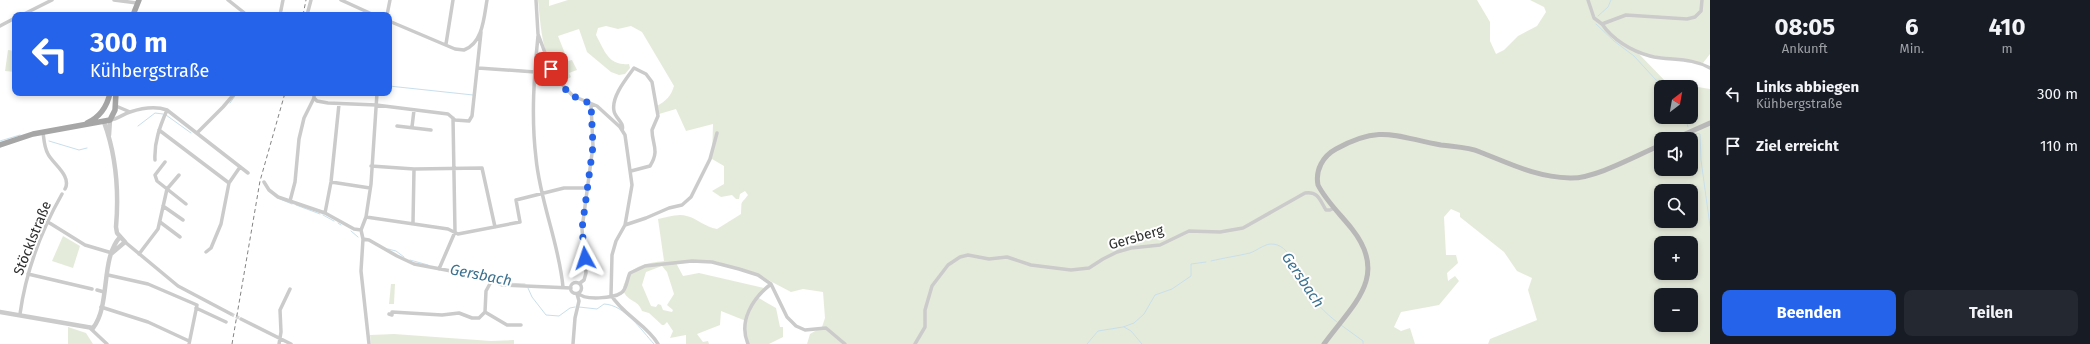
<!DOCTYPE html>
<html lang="de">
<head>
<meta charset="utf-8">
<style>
	body { margin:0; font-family:"Fira Sans",sans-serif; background:#242831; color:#f1f3f6; height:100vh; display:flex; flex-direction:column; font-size:15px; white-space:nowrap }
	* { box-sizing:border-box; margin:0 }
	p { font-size:13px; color:#9ea1a6 }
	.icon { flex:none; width:22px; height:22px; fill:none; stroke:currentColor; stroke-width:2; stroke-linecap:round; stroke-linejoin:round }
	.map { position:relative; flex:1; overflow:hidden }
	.side { display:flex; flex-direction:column; background:#171b24; width:380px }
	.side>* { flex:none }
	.hud { position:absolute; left:12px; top:12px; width:380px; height:84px; border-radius:8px; box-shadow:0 2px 6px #0003; background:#2563eb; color:#fff; overflow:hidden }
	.needle { width:26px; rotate:31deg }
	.fabs { position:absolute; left:1654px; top:80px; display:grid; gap:8px }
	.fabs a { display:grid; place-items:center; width:44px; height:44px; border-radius:8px; background:#171b24; box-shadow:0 2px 6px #0003; font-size:20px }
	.pin { position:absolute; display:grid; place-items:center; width:34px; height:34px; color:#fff; margin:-17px; border-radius:8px; box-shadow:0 2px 6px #0006 }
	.me { position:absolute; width:44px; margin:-22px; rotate:355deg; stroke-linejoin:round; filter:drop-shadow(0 0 3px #0008) }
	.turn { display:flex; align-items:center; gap:14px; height:84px; padding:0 12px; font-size:18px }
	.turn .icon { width:52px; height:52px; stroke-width:2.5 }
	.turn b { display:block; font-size:28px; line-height:34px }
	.eta { display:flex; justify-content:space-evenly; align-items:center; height:68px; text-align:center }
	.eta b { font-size:24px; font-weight:700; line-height:28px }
	.button { display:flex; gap:8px; margin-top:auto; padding:8px 12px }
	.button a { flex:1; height:46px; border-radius:8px; background:#2563eb; color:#fff; font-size:16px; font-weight:700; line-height:46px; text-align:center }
	.button a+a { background:#242831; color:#f1f3f6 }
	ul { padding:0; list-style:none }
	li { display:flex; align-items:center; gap:12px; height:52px; padding:0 12px }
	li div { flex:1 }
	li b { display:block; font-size:15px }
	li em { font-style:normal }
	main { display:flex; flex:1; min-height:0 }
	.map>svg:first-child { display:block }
	.green { fill:#e5ebdb; fill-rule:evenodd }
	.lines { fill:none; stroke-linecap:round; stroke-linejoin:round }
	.stream { stroke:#c8dfeb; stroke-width:1 }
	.minor-tunnel { stroke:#d5d5d5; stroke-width:3.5; stroke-dasharray:3.5 2; stroke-linecap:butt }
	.minor { stroke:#cbcbcb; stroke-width:3.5 }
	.tertiary { stroke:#cbcbcb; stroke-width:4.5 }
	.secondary { stroke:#b8b8b8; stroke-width:5 }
	.primary { stroke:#a6a6a6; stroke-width:5.5 }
	.rail { stroke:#838383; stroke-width:1; stroke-dasharray:4 3; stroke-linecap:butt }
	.route { stroke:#2563eb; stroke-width:7; stroke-dasharray:0 12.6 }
	.labels { text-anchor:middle; stroke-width:4; stroke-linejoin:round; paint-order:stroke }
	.street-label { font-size:14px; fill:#2e2e2e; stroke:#fff }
	.water-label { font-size:15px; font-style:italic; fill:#3c7290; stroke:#fff }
</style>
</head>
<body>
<main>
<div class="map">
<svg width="1710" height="344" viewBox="0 0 1710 344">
	<rect width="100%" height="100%" fill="#fff"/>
	<path class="green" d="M 538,0 L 549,0 L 549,6 L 568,0 L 1477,0 L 1490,22 L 1490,41 L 1496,54 L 1504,50 L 1518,36 L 1537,26 L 1546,12 L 1544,7 L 1530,0 L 1710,0 L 1710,54 L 1703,63 L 1638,53 L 1671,87 L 1661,87 L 1661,117 L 1691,117 L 1691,92 L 1698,87 L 1710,89 L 1710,344 L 1488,344 L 1490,339 L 1537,320 L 1528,290 L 1532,278 L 1517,271 L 1504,252 L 1460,217 L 1460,213 L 1451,209 L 1444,217 L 1446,255 L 1456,255 L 1458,263 L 1447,273 L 1448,281 L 1455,276 L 1459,281 L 1439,305 L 1401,312 L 1394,327 L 1401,331 L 1410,328 L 1415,344 L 807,344 L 810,334 L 822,327 L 825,318 L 823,292 L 803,289 L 791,292 L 757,274 L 715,261 L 675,261 L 683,276 L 699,273 L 764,288 L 757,297 L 776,308 L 780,327 L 783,327 L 783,337 L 769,344 L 749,344 L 746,334 L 746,321 L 721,311 L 720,325 L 697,334 L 703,342 L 708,341 L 709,344 L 686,344 L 686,335 L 670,338 L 673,331 L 667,322 L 664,325 L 662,325 L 649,313 L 642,311 C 638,300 630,302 625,294 C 622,289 623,286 625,282 C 630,265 648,263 664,261 L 658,219 C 668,217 678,213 687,216 C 698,219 705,227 717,229 L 741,214 C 742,198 740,206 748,195 L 745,191 L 740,194 L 739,199 L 736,199 L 732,195 L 721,197 L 712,191 L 724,184 L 724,166 L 712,159 L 713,124 L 686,131 L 676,109 L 659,114 L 657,106 C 666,101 671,96 674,86 L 642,32 L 631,26 L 618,29 L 606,26 L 598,28 L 596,35 C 605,52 609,66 629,64 L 630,68 L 625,74 L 619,75 L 611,72 L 587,52 L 579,29 L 558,36 L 568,61 L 572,60 L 577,70 L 569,73 L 571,77 L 562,82 C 542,60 541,28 538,0 ZM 1661,139 L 1691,139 L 1691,169 L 1661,169 ZM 1661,191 L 1691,191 L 1691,221 L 1661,221 ZM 1661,243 L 1691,243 L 1691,273 L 1661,273 ZM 662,266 L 667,272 L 674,294 L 667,305 L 673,310 L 672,312 L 663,310 L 661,305 L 658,304 L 656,307 L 651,306 L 642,285 L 646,272 ZM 1661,295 L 1691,295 L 1691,325 L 1661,325 Z
		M 8,50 L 15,51 L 15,72 L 5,71 Z
		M 63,236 L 80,246 L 73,268 L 52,261 Z
		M 391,284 L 395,284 L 394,304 L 389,304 Z
		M 68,327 L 86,333 L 93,344 L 68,344 Z
		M 394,334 L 491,341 L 514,340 L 514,344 L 371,344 L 370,335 Z"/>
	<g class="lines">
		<path class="stream" d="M 1598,16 L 1608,7 L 1611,0
			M 1596,24 L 1614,41 L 1634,56 L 1656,80 L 1667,87
			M 389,86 L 473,95
			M 230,103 L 237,93
			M 166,115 L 191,133
			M 1685,117 L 1688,127
			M 138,126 L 155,113 L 163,114
			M 1694,133 L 1700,134 L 1701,160 L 1710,226
			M 0,141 L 20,135
			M 49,141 L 79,150 L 87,148
			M 280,199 L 292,204
			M 296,205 L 320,214
			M 323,215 L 334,221
			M 338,223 L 341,225
			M 351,231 L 358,237
			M 388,249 L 396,251 L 404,257
			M 410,260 L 428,265
			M 1211,261 C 1223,258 1237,256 1250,253 C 1256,251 1263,245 1270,244 C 1292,243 1296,274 1306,289 C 1314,301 1325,313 1337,322
			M 494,280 L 506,283 L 525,284
			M 528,288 L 532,297 L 546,315 L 559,316 L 570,308 L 575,307
			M 579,307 L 597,309 L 604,304 C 625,305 641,330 654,344
			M 1341,325 L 1363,341 L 1363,344
			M 1124,327 L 1131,331 L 1142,344
			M 1087,344 L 1098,331 L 1123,327 L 1134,323 L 1144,314 L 1155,295 L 1172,289 L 1191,276 L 1191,264 L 1206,262"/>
		<path class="minor-tunnel" d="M 231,314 L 241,319"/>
		<path class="minor" d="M 114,0 L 137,3
			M 228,0 L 247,15
			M 341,0 L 374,15
			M 536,0 L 538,34 L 551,69 L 558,80 L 573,96 L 597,106 L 620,127 L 625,135 L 632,185 L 625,225 L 616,241 L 612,255 L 611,295
			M 1588,0 L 1594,18 L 1602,24
			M 1702,0 L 1701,11 L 1695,17 L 1687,19 L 1626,15 L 1602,24 C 1612,39 1631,51 1650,56 C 1670,61 1691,57 1710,68
			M 22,15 L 52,0
			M 280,15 L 283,0
			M 307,15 L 311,0
			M 387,15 L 390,0
			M 389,21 L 455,49 L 464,50 C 483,43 484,17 487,0
			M 0,26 L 15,18
			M 538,36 C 534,76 531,117 536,158 C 540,202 559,243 563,287
			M 446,44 L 453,0
			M 478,68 L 535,72
			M 314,98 L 317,101 L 328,103 L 376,105 L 448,114 L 455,120 L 469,121 L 472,116 L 481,32
			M 116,106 L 130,112
			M 110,120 C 118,119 123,114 130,112 C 142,108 156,106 167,110 L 248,173
			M 397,126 L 431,130
			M 412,127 L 414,110
			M 159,130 L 229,183
			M 622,130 C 625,123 615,118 614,111 C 611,97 626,79 634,68 L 646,74 L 652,82 L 658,116 L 652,130 C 652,145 660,150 650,166 L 631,171
			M 43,132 C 44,139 44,147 48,154 C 53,164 72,176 65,189
			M 197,133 L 223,107 L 235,93
			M 155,160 C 154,142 160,126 167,110
			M 165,162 L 155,175 L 157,181 L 186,204
			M 371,166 L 414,169 L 482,168 L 495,227
			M 264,182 L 269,190 L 278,197 L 325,213 L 354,229 L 361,230
			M 331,182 L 370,188
			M 290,201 L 295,182 L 299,139 L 304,118 L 314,98 L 314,93
			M 163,206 L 183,220
			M 325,213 L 331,182 L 339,104
			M 366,217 L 448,229 L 458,234 L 520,222 L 516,200 L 564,188 L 587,188
			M 48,222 L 85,245 L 112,253
			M 160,222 L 180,237
			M 413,223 L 414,169
			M 625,225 L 646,218 L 669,208 L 682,205 L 691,197 L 710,159 L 717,133
			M 361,230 L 366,217 L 371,184 L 377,93
			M 361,230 L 363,239 L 361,271 L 369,344
			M 363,239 L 369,240 L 397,256 L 414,264 L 483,277 L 502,285 L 571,288
			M 125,242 L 178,286 L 231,314
			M 206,252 L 211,248 L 221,224 L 229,183 L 240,167
			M 139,254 L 158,229 L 167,189 L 179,175
			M 439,269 L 455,232 L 453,118
			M 28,274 L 92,289
			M 108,275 L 148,284 L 197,305 L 189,344
			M570.5 288a5.5 5.5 0 1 1 11 0a5.5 5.5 0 1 1-11 0Z
			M 580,283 L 584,280 L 586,273 L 582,229 L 593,146 L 591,105
			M 97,290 L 104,292
			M 578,293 C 584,301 614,298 621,293 C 627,290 627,278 630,273 L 645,266 L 692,261 L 712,262 L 739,269 L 758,275 L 771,284 L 787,317 L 796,326 L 805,330 L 826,328 L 845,344
			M 611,295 C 623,315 647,325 658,344
			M 101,307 L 148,322 L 189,341
			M 196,308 L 226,322
			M 485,312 L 507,325 L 521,325
			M 20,314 C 26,271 41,231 62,194
			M 389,314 L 392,315 L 392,312 L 442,315 L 459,313 L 472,318 L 479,318 L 485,312 L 486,291 L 492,280
			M 241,319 L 291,344
			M 91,329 L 107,344
			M 279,344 L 281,332 L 280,310 L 290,289
			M 573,344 L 575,318 L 579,301 L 577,294
			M 748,344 C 738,321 753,298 771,284
			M 915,344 L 925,327 L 925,310 L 932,286 L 948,265 L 960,257 L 968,255 L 989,259 L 1007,257 L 1031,265 L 1071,270 L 1089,268 L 1103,259 L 1117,252 L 1131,248 L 1160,245 L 1189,231 L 1220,232 L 1243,228 L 1305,193 C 1319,191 1320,201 1326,210 L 1330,210 L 1334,208"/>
		<path class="tertiary" d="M 104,122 C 116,155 119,192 116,227 L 117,233 L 125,242 L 112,253
			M 109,135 L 110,120
			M 0,312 L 93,328 C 111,305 100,259 120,237"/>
		<path class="secondary" d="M 1674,139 L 1710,123
			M 1324,344 C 1352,305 1390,277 1352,229 C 1341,215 1326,201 1318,185 C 1315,170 1323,156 1336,149 C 1381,124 1396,137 1441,145 C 1455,147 1468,147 1480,152 C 1511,164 1536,177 1570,178 C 1595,179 1637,155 1661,145"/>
		<path class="primary" d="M 133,15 L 139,0
			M 87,123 C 100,117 107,107 110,93
			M 0,145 L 33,134 L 110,120 L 115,110 L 116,93"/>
		<path class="rail" d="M 303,15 L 306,0
			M 232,344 L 260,181 L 285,93"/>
	</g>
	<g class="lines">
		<path class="route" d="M 551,69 L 569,94 L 591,104 L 593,146 L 582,229 L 585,258"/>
	</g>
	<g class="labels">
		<g class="street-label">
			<text transform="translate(1136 237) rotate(-16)" y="5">Gersberg</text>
			<text transform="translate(32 238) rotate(-68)" y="5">Stöcklstraße</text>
		</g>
		<g class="water-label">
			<text transform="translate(481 275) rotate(11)" y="5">Gersbach</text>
			<text transform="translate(1303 280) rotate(56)" y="5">Gersbach</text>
		</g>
	</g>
</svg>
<div class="fabs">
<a><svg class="needle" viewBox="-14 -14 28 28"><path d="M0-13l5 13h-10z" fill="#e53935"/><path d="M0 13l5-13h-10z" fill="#9ea1a6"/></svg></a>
<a><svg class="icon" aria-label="sound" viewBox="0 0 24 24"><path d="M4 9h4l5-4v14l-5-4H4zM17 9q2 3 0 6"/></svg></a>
<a><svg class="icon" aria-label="search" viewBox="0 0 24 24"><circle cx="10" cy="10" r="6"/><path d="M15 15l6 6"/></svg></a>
<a>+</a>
<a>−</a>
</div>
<div class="pin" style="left:551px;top:69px;background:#d93025"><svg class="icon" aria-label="arrive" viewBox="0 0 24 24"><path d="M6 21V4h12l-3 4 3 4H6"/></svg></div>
<svg class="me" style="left:585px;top:258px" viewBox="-20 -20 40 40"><path d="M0-17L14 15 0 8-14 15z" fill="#2563eb" stroke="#fff" stroke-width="4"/></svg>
<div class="hud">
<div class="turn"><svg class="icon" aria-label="left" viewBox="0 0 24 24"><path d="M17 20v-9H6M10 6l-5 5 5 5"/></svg><div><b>300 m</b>Kühbergstraße</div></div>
</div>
</div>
<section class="side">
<div class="eta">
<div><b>08:05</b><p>Ankunft</p></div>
<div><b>6</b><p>Min.</p></div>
<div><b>410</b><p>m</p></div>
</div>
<ul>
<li><svg class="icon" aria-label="left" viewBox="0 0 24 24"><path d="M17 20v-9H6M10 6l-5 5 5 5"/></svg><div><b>Links abbiegen</b><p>Kühbergstraße</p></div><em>300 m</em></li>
<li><svg class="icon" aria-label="arrive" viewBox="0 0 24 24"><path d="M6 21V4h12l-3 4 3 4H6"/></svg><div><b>Ziel erreicht</b></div><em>110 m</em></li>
</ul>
<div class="button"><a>Beenden</a><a>Teilen</a></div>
</section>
</main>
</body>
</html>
